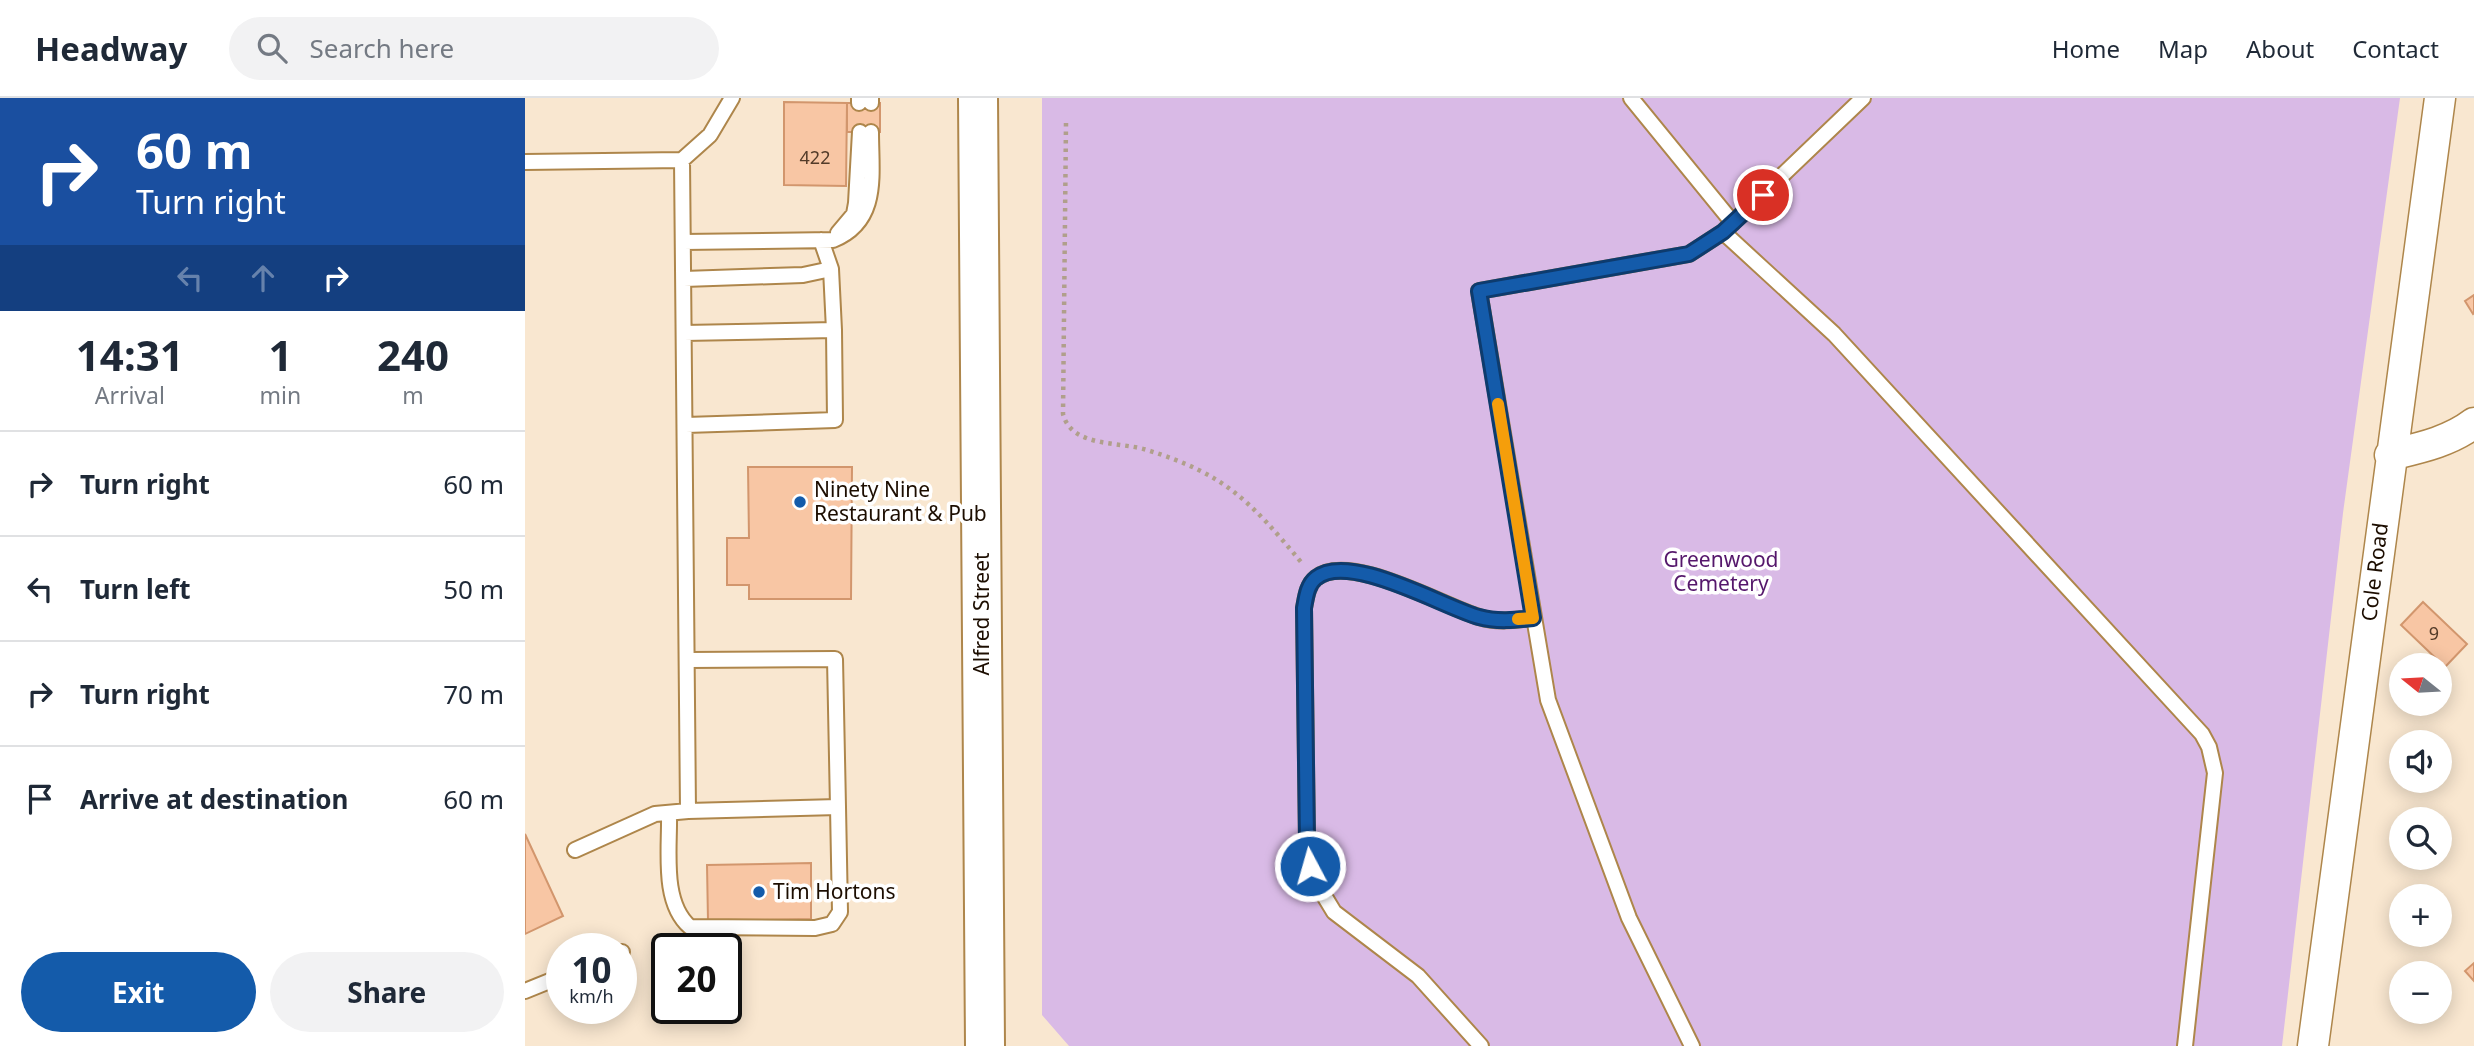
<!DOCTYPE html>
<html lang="en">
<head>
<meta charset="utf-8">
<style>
	body { margin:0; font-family:"Noto Sans",sans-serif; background:#f2f2f3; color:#1f2937; height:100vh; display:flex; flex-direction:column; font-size:26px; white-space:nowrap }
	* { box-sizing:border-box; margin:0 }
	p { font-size:23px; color:#747a83 }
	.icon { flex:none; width:38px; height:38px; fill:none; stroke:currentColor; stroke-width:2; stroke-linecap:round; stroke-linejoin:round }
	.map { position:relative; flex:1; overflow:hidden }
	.sheet { display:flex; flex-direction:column; background:#fff; width:525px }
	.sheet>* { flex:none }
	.guide { background:#1a4fa0; color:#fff; overflow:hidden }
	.needle { width:46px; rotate:288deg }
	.fabs { position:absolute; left:1864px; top:555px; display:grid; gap:14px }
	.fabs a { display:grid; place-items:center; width:63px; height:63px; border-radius:50%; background:#fff; box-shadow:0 4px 18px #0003; font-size:35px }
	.speed { position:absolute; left:21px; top:835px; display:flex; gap:14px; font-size:35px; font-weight:700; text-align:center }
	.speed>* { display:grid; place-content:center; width:91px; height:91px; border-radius:50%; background:#fff; box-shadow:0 4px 18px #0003; line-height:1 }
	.speed small { font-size:18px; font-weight:400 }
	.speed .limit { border:4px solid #111; border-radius:10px; background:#fff; color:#111 }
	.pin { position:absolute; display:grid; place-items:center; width:60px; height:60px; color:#fff; margin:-30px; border:4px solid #fff; border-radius:50%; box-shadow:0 2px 7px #0007 }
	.me { position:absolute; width:77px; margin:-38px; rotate:354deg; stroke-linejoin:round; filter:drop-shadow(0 0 5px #0008) }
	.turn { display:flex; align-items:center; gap:24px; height:147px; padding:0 21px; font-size:32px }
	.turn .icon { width:91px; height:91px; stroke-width:2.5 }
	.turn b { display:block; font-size:49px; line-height:60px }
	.lanes { display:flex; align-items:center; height:66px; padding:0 21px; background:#0003; justify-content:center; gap:35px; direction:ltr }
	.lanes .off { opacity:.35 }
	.eta { display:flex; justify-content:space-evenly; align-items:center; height:119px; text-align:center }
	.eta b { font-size:42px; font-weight:700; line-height:49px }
	.button { display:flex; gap:14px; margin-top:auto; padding:14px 21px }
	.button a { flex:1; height:80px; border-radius:42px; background:#145baa; color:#fff; font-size:28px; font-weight:700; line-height:80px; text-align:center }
	.button a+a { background:#f2f2f3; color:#1f2937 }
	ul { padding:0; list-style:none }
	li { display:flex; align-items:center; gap:21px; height:105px; padding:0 21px; border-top:2px solid #e0e1e3 }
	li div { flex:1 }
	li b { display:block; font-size:26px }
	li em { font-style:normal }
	header { display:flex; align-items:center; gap:42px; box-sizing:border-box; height:98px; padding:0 35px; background:#fff; border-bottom:2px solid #e0e1e3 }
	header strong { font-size:33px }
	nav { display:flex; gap:38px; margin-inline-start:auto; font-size:24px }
	.search { width:490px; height:63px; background:#f2f2f3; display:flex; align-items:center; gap:18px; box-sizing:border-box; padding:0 24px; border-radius:38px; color:#747a83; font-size:26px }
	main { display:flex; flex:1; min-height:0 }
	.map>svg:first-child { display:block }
	.green { fill:#d9bae6 }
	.building { fill:#f8c6a4; stroke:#d2966d; stroke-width:2 }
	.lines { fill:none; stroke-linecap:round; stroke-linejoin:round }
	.service-casing { stroke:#ae864b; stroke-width:18 }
	.minor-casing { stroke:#ae864b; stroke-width:33 }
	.primary-casing { stroke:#ae864b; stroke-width:42 }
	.path { stroke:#b09f8b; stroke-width:4.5; stroke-dasharray:3.5 5; stroke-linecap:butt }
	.service { stroke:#fff; stroke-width:14 }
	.minor { stroke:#fff; stroke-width:30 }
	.primary { stroke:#fff; stroke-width:38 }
	.route-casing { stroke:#0d3b6e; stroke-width:18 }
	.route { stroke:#145baa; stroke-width:12 }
	.slow { stroke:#f59e0b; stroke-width:12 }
	.poi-dot { fill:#145baa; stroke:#fff; stroke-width:2.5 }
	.labels { text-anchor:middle; stroke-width:7; stroke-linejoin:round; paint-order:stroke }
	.number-label { font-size:18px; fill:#533b29 }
	.poi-label { font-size:21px; fill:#1c0d00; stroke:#fff; text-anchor:start }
	.park-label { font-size:21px; fill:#55176b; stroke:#fff }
	.street-label { font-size:21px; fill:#1c0d00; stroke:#fff }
</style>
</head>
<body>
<header>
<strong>Headway</strong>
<div class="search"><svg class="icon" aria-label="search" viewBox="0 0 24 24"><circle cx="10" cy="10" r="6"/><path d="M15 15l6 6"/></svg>Search here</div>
<nav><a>Home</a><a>Map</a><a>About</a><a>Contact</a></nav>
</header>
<main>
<section class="sheet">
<div class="guide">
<div class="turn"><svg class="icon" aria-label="right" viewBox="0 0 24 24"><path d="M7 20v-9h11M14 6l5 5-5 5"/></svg><div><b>60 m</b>Turn right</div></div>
<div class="lanes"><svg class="icon off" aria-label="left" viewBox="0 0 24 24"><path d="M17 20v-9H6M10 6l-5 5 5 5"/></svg><svg class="icon off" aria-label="ahead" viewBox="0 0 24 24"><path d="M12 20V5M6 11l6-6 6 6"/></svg><svg class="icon" aria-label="right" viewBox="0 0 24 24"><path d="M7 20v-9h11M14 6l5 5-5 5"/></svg></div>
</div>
<div class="eta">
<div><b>14:31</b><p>Arrival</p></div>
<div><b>1</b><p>min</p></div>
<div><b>240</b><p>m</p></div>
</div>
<ul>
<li><svg class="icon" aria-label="right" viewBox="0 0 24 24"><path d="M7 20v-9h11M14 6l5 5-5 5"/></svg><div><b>Turn right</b></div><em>60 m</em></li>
<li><svg class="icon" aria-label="left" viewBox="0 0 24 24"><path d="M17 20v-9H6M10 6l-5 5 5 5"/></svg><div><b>Turn left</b></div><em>50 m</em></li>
<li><svg class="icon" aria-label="right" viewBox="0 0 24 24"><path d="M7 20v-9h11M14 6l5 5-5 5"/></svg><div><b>Turn right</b></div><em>70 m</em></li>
<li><svg class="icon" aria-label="arrive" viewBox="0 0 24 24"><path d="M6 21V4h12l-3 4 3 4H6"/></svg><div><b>Arrive at destination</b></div><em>60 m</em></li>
</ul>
<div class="button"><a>Exit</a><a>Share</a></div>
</section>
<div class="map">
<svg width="1949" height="948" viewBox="0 0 1949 948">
	<rect width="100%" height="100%" fill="#f9e7d0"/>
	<path class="green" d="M 517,0 L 1875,0 L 1818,415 L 1757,948 L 544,948 L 517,917 Z"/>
	<path class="building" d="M 259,4 L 322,5 L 321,88 L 259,87 Z
		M 322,5 L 355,5 L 355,34 L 322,34 Z
		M 1949,197 L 1949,215 L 1948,216 L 1940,203 Z
		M 223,369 L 327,369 L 326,501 L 224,501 L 224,487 L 202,487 L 202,440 L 224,440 Z
		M 1898,504 L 1942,546 L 1920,569 L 1876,527 Z
		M 0,736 L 38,818 L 0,836 Z
		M 286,765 L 286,821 L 183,823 L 182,767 Z
		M 1949,865 L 1949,883 L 1940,873 Z"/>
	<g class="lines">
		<g class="service-casing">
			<path id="service" d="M 334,0 L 334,5
				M 1106,0 L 1208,125
				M 346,5 L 346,0
				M 157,62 L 185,37 L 207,0
				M 0,64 L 157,62 L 163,713 L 130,716 L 50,752
				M 1198,134 L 1309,236 L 1677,636 L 1684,649 L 1690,675 L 1660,948
				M 313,135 L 329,116 L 331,105 L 335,34
				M 296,142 L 306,171 L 309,232
				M 158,144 L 308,142 C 355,123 346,77 346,34
				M 159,181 L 278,177 L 306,171
				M 159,235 L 309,232 L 310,322 L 161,327
				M 163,713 L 313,709 L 310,561 L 164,562
				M 144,715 C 145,750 136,804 165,829 L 290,830 L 307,826 L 315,814 L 313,709
				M 96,855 L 97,854
				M 0,893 L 37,878
				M 956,948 L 893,878 L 809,814 L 792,786 L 782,742 L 779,510 C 781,500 782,487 791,480 C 824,453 920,509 954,519 C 972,525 990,522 1008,520
				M 1167,948 L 1104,820 L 1023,602 L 954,193 L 1164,156 L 1198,134 L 1338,0"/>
		</g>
		<g class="minor-casing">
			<path id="minor" d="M 1865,357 C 1894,350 1924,344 1949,325
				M 1788,948 L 1915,0"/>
		</g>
		<g class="primary-casing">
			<path id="primary" d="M 453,0 L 460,948"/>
		</g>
		<path class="path" d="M 541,25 L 538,316 C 547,350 594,343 622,352 C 700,376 725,403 776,464"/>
		<use href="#service" class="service"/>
		<use href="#minor" class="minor"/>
		<use href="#primary" class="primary"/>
	</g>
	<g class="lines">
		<g class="route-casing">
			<path id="route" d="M 785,768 L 782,742 L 779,510 C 781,500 782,487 791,480 C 824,453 920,510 954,519 C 972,524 990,522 1008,520 L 954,193 L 1164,156 L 1198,134 L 1238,97"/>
		</g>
		<use href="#route" class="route"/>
		<path class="slow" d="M 973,306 L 1008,520 L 993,521"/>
	</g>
	<g class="poi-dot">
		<circle cx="275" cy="404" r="7"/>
		<circle cx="234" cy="794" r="7"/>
	</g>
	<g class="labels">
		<g class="number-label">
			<text x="290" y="66">422</text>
			<text x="1909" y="542">9</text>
		</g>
		<g class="poi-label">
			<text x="289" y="399">Ninety Nine<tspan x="289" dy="24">Restaurant &amp; Pub</tspan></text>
			<text x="248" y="801">Tim Hortons</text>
		</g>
		<g class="park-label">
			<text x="1196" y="469">Greenwood<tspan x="1196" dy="24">Cemetery</tspan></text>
		</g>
		<g class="street-label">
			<text transform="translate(1850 474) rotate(-83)" y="7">Cole Road</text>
			<text transform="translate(457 516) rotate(-90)" y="7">Alfred Street</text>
		</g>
	</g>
</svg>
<div class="fabs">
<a><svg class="needle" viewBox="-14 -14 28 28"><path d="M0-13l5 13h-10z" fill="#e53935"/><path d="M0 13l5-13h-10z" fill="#747a83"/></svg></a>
<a><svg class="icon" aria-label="sound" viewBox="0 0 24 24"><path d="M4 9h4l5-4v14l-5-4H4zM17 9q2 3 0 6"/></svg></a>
<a><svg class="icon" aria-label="search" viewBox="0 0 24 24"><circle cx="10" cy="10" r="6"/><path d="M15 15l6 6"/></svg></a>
<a>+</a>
<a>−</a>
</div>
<div class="speed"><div>10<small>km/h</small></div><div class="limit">20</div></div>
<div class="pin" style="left:1238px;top:97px;background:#d93025"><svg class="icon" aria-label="arrive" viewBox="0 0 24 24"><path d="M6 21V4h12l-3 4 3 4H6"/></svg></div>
<svg class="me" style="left:785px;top:768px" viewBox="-20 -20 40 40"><circle r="17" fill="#145baa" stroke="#fff" stroke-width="3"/><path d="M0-11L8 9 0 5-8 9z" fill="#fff"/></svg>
</div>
</main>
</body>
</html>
